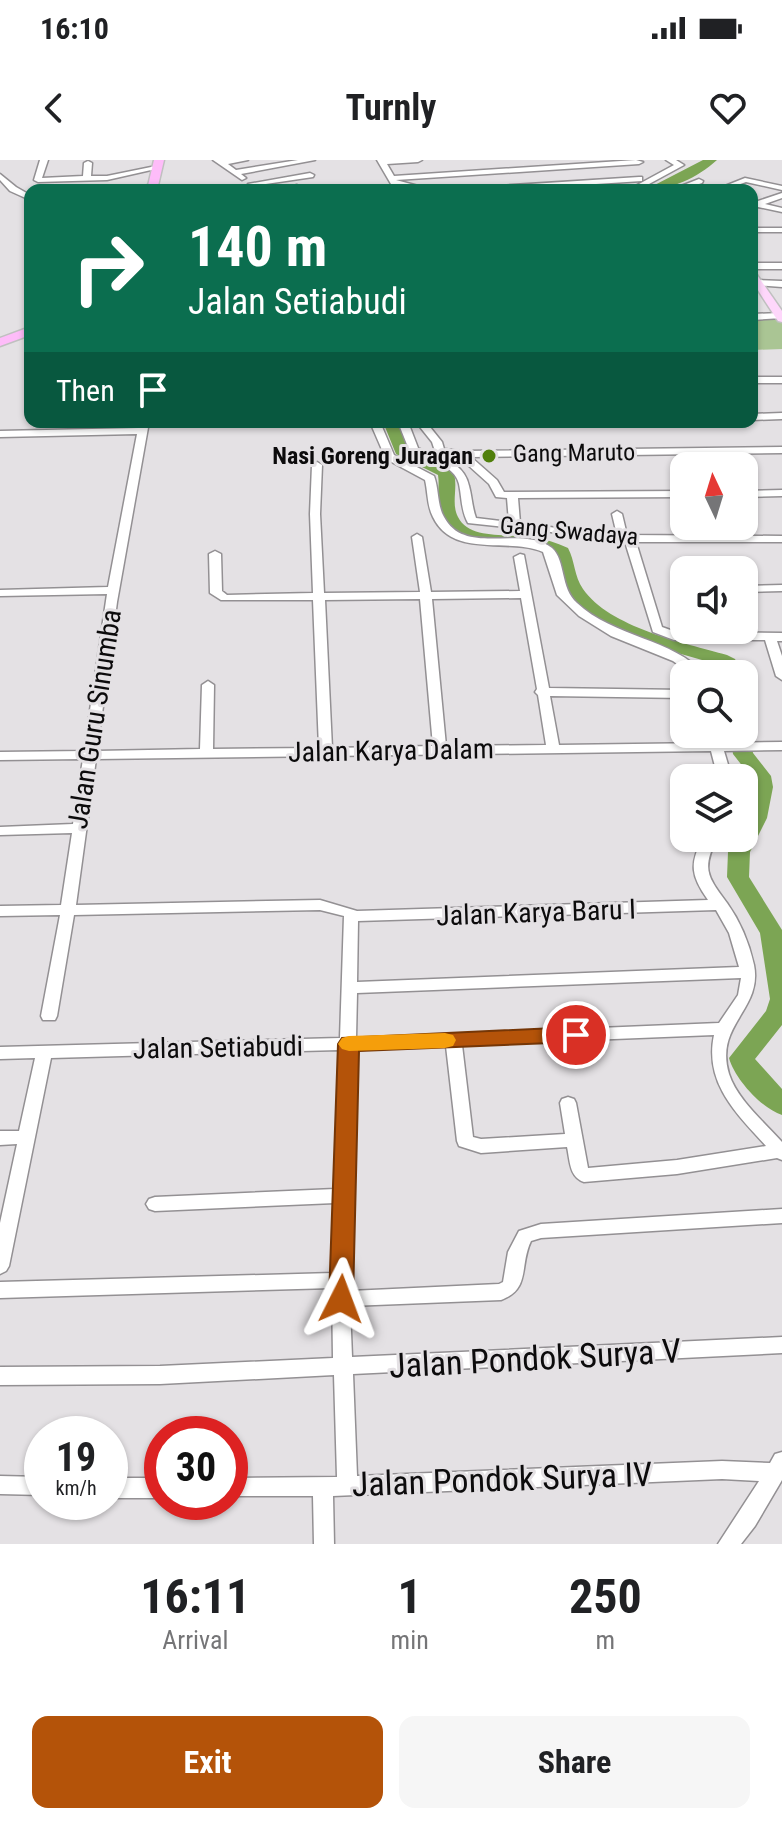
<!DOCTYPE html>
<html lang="en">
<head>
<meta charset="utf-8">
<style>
	body { margin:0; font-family:"Roboto Condensed",sans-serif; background:#f6f6f6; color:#202124; height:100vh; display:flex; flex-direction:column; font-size:30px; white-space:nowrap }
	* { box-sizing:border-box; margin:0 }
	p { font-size:26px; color:#757577 }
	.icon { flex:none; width:44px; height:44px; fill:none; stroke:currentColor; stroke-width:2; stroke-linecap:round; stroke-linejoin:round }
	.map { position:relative; height:1384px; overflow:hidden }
	.details { display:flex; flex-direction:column; background:#fff; flex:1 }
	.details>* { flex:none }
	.guide { position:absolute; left:24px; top:24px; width:734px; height:244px; border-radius:16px; box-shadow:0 2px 6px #0004; background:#0b6e4f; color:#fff; overflow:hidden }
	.needle { width:52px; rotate:356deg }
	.tools { position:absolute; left:670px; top:292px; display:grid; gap:16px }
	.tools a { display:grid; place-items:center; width:88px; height:88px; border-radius:16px; background:#fff; box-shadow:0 2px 6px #0004; font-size:40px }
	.speed { position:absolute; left:24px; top:1256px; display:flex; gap:16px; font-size:40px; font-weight:700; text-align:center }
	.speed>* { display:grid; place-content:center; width:104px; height:104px; border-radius:50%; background:#fff; box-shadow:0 2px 6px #0004; line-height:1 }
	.speed small { font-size:20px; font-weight:400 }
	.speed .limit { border:12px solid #d22; background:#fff; color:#111 }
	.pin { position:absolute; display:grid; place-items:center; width:68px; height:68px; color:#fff; margin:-34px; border:4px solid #fff; border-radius:50%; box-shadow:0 2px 8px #0007 }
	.me { position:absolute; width:88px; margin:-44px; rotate:3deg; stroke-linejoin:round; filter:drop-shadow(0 0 6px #0008) }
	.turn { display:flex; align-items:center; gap:28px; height:168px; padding:0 32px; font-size:36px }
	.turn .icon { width:104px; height:104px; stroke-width:2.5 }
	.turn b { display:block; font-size:56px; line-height:68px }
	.then { display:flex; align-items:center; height:76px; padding:0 32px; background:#0003; gap:16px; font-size:30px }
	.eta { display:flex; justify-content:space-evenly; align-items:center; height:136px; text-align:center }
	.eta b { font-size:48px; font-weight:700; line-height:56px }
	.cta { display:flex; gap:16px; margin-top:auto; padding:16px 32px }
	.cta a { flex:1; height:92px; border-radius:16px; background:#b45309; color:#fff; font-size:32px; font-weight:700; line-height:92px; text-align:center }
	.cta a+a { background:#f6f6f6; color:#202124 }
	.status { display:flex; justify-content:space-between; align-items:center; height:56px; padding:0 40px; background:#fff; direction:ltr }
	.status svg { height:22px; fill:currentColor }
	header { display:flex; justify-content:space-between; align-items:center; height:104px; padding:0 32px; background:#fff; font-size:36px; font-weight:700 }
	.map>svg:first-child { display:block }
	.green { fill:#aac594 }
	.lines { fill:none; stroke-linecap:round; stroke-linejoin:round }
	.river { fill:#7ca554; fill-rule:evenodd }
	.minor-casing { stroke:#939093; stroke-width:3 }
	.major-casing { stroke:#c0c0c0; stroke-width:3 }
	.highway-casing { stroke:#c0c0c0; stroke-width:3 }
	.minor { fill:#fff; fill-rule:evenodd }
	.major { fill:#fed7fb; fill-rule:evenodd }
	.highway { fill:#febcf9; fill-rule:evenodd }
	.route { fill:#b45309; stroke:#753606; stroke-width:2 }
	.slow { fill:#f59e0b }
	.poi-dot { fill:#507f0b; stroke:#e4e1e4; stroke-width:3 }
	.labels { text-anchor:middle; stroke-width:6; stroke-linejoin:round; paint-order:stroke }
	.far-street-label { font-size:24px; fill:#0c0b0c; stroke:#e4e1e4 }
	.far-poi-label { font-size:24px; font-weight:bold; fill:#0c0b0c; stroke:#e4e1e4; text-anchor:end }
	.street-label { font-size:28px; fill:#0c0b0c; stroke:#e4e1e4 }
	.near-street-label { font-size:34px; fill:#0c0b0c; stroke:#e4e1e4 }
</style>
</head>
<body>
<div class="status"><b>16:10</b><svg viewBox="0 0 49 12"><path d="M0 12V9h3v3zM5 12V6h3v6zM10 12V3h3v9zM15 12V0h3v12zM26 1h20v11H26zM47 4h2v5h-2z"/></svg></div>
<header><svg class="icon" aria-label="back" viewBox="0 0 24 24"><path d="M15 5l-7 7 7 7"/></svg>Turnly<svg class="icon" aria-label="heart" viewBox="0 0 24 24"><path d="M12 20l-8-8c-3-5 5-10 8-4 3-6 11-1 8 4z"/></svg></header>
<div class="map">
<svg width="782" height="1384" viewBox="0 0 782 1384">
	<rect width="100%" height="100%" fill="#e4e1e4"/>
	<path class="green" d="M 778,157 L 782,163 L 782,189 L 752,190 L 752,158 Z"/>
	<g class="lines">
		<path class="river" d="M 703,0 L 717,0 C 697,18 671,30 645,30 Z
			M 383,262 L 399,262 L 409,288 L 452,309 C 460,324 450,342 458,357 C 470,381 511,373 533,377 C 546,379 557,383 568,388 C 575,401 574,416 583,429 C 609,467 684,483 727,495 L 735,499 L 743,514 L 723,514 L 720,506 L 713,503 C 652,485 565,469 554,395 C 523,379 450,395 439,353 C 436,341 440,327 438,315 L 396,294 Z
			M 744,569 L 750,574 L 753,593 L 771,616 L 773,627 L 767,658 L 750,692 L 749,717 L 782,770 L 782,865 L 755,899 L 782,929 L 782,955 C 761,948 735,919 729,898 L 766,851 L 770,839 L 760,773 L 727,717 L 728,692 L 735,678 L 744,678 L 751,617 L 733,594 L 730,574 L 744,574 Z"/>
		<g class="minor-casing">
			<path id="minor" d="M 40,0 L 48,0 L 42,18 L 83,16 L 84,3 L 88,1 L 92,3 L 91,16 L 107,16 L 156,6 L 160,8 L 107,20 L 38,22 L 34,20 Z
				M 213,0 L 248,0 L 228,4 L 236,10 L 298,0 L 315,0 L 241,14 L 246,18 L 242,20 Z
				M 377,0 L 422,0 L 418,2 L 387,4 L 394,16 L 636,0 L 643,2 L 639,4 L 396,20 L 433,30 L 419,30 L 391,24 Z
				M 666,0 L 676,0 L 684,5 L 638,30 L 628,30 L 674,5 Z
				M 310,13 L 314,15 L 313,17 L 252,26 L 248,24 Z
				M 0,14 L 16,27 L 30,35 L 30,40 L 10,31 L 0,20 Z
				M 639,17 L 642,17 L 642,21 L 503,30 L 463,30 L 467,28 Z
				M 745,18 L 782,26 L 782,30 L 746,22 L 729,28 L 725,26 Z
				M 699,19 L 703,21 L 702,23 L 682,30 L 671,30 Z
				M 152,24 L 155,24 L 155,28 L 130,30 Z
				M 297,25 L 301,27 L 300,29 L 277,30 Z
				M 782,33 L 782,38 L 765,44 L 782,48 L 782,52 L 758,47 L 752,48 L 752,43 Z
				M 752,68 L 782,68 L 782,72 L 752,72 Z
				M 752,103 L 782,103 L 782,109 L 752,109 Z
				M 758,120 L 782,121 L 782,127 L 755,125 L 755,121 Z
				M 780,153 L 782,158 L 752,160 L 752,154 Z
				M 752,217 L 782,217 L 782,223 L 752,223 Z
				M 782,253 L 782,259 L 752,260 L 752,254 Z
				M 139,262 L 149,262 L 117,442 L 97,591 L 200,589 L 202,525 L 208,521 L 214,525 L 213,589 L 319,588 L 313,440 L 221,440 L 210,433 L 209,394 L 215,391 L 221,394 L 222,431 L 227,435 L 313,433 L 310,354 L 312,305 L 317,302 L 322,305 L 320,354 L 324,433 L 420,432 L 412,377 L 417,374 L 422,377 L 431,432 L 520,431 L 514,397 L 520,394 L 524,395 L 549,528 L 684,530 L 684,538 L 550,536 L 559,585 L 709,583 L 707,574 L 719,574 L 722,583 L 782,582 L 782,590 L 724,591 L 732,618 L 718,618 L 711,591 L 96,599 L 76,745 L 320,740 L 357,751 L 708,740 C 691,716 689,704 703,678 L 717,678 C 701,710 708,717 727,743 C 740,761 749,783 754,805 C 763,850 714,864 729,914 C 737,939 764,962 782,982 L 782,1000 L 777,998 L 677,1014 L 584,1022 C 569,1017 570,1000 567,987 L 481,993 L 459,986 L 457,981 L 446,886 L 355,890 L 350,1131 L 499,1124 L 503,1122 L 508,1092 L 519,1071 L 541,1064 L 782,1049 L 782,1063 L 541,1078 L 531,1081 C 519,1106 531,1129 501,1140 L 350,1146 L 352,1197 L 782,1177 L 782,1193 L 353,1214 L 357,1316 L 722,1301 L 770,1303 L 775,1294 L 782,1292 L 782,1320 L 755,1366 L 741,1384 L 718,1384 L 759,1321 L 722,1319 L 333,1336 L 334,1384 L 314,1384 L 313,1336 L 230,1336 L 230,1318 L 337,1317 L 334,1215 L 160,1224 L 0,1225 L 0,1207 L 160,1206 L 333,1198 L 332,1128 L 0,1138 L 0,1122 L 333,1113 L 335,1043 L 155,1051 L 149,1049 L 146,1044 L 149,1039 L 155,1037 L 335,1029 L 339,890 L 51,898 L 9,1106 L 6,1111 L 0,1114 L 0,1063 L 17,984 L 0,985 L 0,971 L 19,971 L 35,898 L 0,899 L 0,887 L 340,878 L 344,756 L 320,750 L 74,755 L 57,856 L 55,860 L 43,860 L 41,856 L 60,755 L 0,756 L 0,746 L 61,745 L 72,673 L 0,675 L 0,667 L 73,664 L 83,599 L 0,600 L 0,592 L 84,591 L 107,434 L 0,436 L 0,430 L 108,427 L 137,274 L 0,277 L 0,271 L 138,268 ZM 521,438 L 537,529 L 535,532 L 538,535 L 546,585 L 446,586 L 432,439 ZM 420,439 L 433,586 L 332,588 L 325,440 ZM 716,750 L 729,773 L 739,807 L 357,822 L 358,761 ZM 741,818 L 738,835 L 719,863 L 356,878 L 357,833 ZM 714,875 C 704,923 736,953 766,986 L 677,1000 L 588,1008 L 576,943 L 574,939 L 568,937 L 562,939 L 560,943 L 565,974 L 481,979 L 473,977 L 462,885 Z
				M 370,262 L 380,262 L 394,295 L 434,316 C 439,329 437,345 444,357 C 465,397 522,364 552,388 C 566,401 560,428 577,443 C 613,477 674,479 704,514 L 691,514 L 673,501 L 611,476 L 579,456 L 557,435 L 543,392 C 509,377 453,399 433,357 C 427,346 428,332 425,320 L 386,299 Z
				M 398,262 L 408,262 L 418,288 C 438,297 464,301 469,326 C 472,337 472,347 476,358 L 509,362 L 507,338 L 496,337 L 489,324 L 459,297 L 436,294 L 432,282 L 416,262 L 426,262 L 442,282 L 444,289 L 462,291 L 782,287 L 782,293 L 471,297 L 497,320 L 504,332 L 684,331 L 684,337 L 518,338 L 520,363 C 553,366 584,375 617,375 L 612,354 L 617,351 L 622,354 L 627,375 L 782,376 L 782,382 L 636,382 L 662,467 L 676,472 L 782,473 L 782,481 L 777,481 L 782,496 L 782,520 L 776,516 L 765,480 L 674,480 L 653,472 L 625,382 L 594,381 L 551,372 L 468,363 C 461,351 462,338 459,324 C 454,304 427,300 410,292 Z
				M 782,330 L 782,336 L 744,337 L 744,331 Z
				M 700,401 L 704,402 L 708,410 L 696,410 L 694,404 Z
				M 782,425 L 782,431 L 744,432 L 744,426 Z
				M 0,1316 L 42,1317 L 42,1335 L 0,1334 Z
				M 110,1318 L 162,1318 L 162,1338 L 110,1338 Z"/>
		</g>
		<g class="major-casing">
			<path id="major" d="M 752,111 L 755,112 L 782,151 L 782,162 L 778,161 L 752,121 Z"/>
		</g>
		<g class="highway-casing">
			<path id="highway" d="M 154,0 L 164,0 L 157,30 L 147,30 Z
				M 30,167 L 30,175 L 0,186 L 0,178 Z"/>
		</g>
		<use href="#minor" class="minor"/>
		<use href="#major" class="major"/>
		<use href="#highway" class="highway"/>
	</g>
	<path class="route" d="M 576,867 L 583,869 L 586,875 L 583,880 L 576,882 L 359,891 L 353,1139 L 349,1146 L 341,1149 L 332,1146 L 329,1139 L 338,884 L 342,878 Z"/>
	<path class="slow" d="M 445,873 L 453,875 L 456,880 L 453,886 L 445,888 L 349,891 L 342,889 L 338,884 L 342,878 L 349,876 Z"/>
	<circle class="poi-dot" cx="489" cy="296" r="8"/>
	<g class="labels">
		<g class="far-street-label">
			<text transform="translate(574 293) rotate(-1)" y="8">Gang Maruto</text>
			<text transform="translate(569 371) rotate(5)" y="8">Gang Swadaya</text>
		</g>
		<g class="far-poi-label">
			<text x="473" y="304">Nasi Goreng Juragan</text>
		</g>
		<g class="street-label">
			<text transform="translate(94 559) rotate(-81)" y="10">Jalan Guru Sinumba</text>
			<text transform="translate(391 590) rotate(-1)" y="10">Jalan Karya Dalam</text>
			<text transform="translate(536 752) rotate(-2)" y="10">Jalan Karya Baru I</text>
			<text transform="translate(218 887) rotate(-1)" y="10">Jalan Setiabudi</text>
		</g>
		<g class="near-street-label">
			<text transform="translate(535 1198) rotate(-3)" y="12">Jalan Pondok Surya V</text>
			<text transform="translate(502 1319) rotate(-2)" y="12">Jalan Pondok Surya IV</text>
		</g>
	</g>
</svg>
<div class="tools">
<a><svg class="needle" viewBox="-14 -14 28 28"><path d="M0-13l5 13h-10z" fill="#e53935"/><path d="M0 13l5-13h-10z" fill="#757577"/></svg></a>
<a><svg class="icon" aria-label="sound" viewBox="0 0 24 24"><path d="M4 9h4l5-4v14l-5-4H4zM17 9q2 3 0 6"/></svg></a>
<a><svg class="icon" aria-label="search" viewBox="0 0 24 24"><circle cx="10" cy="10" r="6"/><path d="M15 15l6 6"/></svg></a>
<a><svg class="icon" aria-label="layers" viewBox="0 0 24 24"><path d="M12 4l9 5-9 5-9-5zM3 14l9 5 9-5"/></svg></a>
</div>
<div class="speed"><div>19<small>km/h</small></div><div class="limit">30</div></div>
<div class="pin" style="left:576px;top:875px;background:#d93025"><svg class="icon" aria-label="arrive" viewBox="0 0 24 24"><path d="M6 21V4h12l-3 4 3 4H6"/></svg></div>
<svg class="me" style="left:341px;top:1139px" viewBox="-20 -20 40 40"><path d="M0-17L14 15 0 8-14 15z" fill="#b45309" stroke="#fff" stroke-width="4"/></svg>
<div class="guide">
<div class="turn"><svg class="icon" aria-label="right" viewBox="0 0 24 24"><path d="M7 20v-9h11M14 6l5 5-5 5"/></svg><div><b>140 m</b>Jalan Setiabudi</div></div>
<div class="then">Then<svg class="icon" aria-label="arrive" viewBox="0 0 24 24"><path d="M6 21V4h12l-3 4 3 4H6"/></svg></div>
</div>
</div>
<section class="details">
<div class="eta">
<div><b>16:11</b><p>Arrival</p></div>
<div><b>1</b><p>min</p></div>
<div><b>250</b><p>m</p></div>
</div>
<div class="cta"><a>Exit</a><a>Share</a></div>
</section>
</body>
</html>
